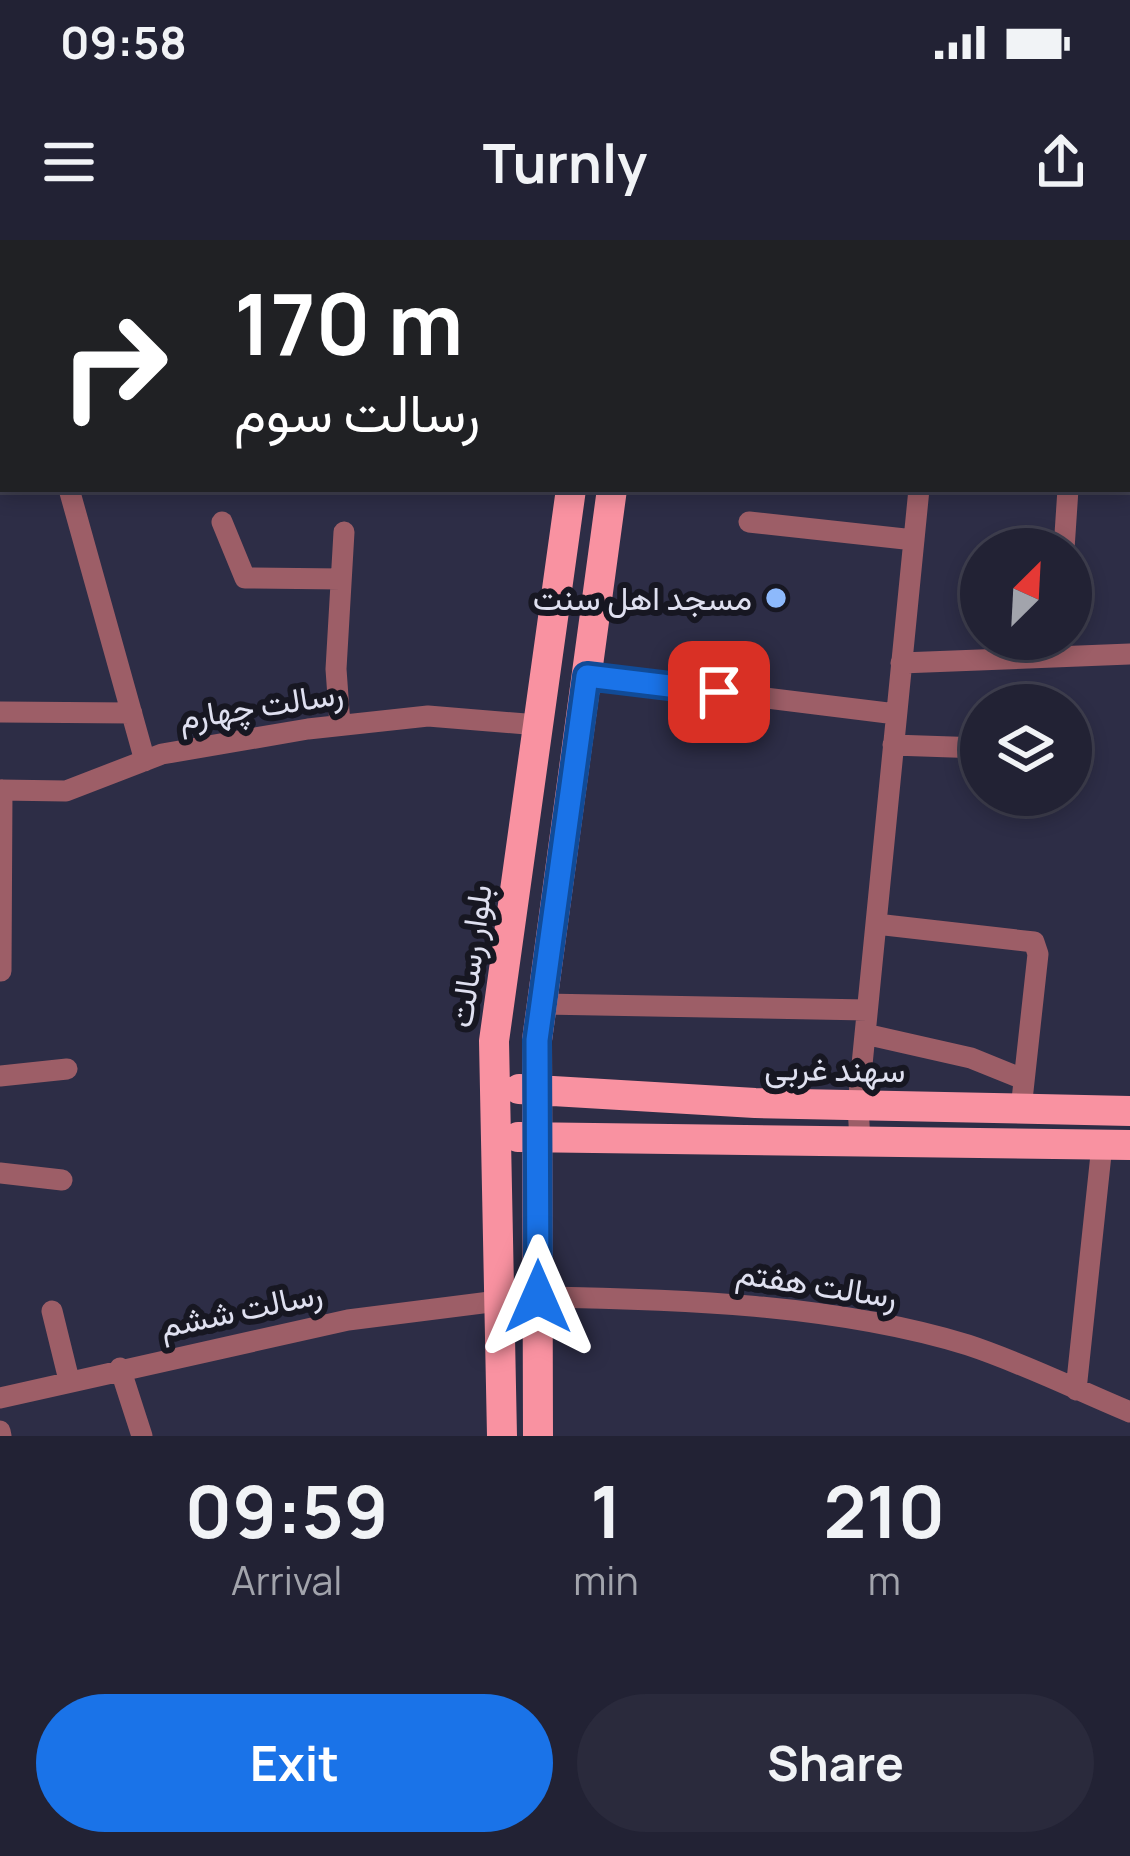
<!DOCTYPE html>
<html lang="en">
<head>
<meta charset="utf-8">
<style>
	body { margin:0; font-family:Manrope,Vazirmatn,sans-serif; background:#2a2a3c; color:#f1f3f6; height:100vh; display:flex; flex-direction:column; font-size:45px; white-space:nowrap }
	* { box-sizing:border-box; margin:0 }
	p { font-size:39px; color:#a2a4ac }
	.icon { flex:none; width:66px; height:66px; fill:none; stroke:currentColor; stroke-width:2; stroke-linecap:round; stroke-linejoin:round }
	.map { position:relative; height:1196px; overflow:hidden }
	.details { display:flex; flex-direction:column; background:#222234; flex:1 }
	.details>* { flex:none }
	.hud { position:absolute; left:0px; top:0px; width:1131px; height:252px; box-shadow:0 6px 18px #0003,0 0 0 3px #3f3f4f; background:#202124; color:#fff; overflow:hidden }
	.needle { width:78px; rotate:24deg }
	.tools { position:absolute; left:960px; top:288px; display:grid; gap:24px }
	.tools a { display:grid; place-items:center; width:132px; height:132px; border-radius:50%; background:#222234; box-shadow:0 6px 18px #0003,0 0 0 3px #3f3f4f; font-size:60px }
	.pin { position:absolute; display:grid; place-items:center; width:102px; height:102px; color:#fff; margin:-51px; border-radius:24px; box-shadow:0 6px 18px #0006 }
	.me { position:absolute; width:132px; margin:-66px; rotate:0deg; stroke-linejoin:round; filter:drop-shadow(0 0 9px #0008) }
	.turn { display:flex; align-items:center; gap:42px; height:252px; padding:0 36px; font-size:54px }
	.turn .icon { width:156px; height:156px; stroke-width:2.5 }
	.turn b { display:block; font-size:84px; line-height:102px }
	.eta { display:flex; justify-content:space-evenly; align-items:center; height:204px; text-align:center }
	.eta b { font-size:72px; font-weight:700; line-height:84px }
	.primary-button { display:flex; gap:24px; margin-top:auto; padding:24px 36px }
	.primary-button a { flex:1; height:138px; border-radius:72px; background:#1a73e8; color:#fff; font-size:48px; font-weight:700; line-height:138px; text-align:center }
	.primary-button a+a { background:#2a2a3c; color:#f1f3f6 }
	.status { display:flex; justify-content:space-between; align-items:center; height:84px; padding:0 60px; background:#222234; direction:ltr }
	.status svg { height:33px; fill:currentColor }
	header { display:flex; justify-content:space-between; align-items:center; height:156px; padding:0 36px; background:#222234; font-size:54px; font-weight:700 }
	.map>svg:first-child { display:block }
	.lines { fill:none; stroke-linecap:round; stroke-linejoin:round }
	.street { stroke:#9d5e67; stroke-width:21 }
	.secondary { stroke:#d97685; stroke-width:24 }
	.primary { stroke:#f992a1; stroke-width:30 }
	.route-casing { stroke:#114b97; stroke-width:30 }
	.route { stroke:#1a73e8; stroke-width:21 }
	.poi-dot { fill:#8db9fc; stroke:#171722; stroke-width:4.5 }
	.labels { text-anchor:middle; stroke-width:12; stroke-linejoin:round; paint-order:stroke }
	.poi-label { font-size:33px; fill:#dfe0f0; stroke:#171722; text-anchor:end }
	.street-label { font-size:33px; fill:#dfe0f0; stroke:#171722 }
</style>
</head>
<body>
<div class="status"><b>09:58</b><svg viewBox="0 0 49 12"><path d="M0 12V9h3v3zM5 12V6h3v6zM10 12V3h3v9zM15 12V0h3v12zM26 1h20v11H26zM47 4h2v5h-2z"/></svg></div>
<header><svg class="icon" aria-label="menu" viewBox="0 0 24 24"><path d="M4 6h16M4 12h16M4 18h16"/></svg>Turnly<svg class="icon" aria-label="share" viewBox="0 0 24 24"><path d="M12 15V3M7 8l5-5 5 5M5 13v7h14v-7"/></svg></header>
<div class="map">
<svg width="1130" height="1196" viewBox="0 0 1130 1196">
	<rect width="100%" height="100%" fill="#2d2d46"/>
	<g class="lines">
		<path class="street" d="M 5,0 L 6,3
			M 69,249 L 145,521
			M 222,282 L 245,338 L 341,339
			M 749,282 L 914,300
			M 1064,309 L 1068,249
			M 901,423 L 1130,414
			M 587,436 L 896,474
			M 0,472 L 132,473
			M 340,485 L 336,429 L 344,292
			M 893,505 L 981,508
			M 1071,510 L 1083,511
			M 0,550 L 66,551 L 162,514 L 308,489 L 428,476 L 538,485
			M 876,684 L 1034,702 L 1038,714 L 1021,869
			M 1,731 L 2,550
			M 543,764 L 867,770
			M 865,794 L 971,818 L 1023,839
			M 0,836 L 67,829
			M 860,902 L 858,865 L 919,249
			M 0,933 L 62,940
			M 538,1057 C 676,1059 835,1064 968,1105 C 1023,1123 1077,1150 1130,1172
			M 52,1071 L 69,1140
			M 120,1128 L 142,1196
			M 1076,1150 L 1102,905
			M 0,1158 L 348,1080 L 498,1061
			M 0,1191 L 1,1196"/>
		<path class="secondary" d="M 1128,122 L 1130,122"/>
		<path class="primary" d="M 605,3 L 606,0
			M 645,3 L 645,0
			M 519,849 L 755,863 L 1130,871
			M 518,897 L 1130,905
			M 502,1196 L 494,801 L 571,249
			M 538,1196 L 537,800 L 612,249"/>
	</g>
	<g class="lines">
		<g class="route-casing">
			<path id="route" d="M 538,1057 L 537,800 L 587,436 L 719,452"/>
		</g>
		<use href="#route" class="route"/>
	</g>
	<circle class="poi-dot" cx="776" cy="358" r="12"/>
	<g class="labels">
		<g class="poi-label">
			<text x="752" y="370">مسجد اهل سنت</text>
		</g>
		<g class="street-label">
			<text transform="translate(261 465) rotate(-9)" y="12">رسالت چهارم</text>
			<text transform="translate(470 716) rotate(-82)" y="12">بلوار رسالت</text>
			<text transform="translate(835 829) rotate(1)" y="12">سهند غربی</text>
			<text transform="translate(817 1044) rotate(9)" y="12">رسالت هفتم</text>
			<text transform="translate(241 1069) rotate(-12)" y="12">رسالت ششم</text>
		</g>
	</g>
</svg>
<div class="tools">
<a><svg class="needle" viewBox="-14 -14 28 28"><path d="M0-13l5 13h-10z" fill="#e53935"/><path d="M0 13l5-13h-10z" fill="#a2a4ac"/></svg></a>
<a><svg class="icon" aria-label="layers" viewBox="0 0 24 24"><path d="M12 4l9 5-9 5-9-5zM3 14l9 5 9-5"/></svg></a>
</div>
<div class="pin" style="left:719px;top:452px;background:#d93025"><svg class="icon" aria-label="arrive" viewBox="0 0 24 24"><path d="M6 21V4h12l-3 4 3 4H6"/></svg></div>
<svg class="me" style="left:538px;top:1057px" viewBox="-20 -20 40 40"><path d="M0-17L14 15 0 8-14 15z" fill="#1a73e8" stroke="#fff" stroke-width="4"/></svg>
<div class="hud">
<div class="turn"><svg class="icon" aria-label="right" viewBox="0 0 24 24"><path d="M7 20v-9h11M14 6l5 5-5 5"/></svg><div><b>170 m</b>رسالت سوم</div></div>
</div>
</div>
<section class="details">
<div class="eta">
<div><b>09:59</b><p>Arrival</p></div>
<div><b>1</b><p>min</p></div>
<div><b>210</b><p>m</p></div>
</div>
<div class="primary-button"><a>Exit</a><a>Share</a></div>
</section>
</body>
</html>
